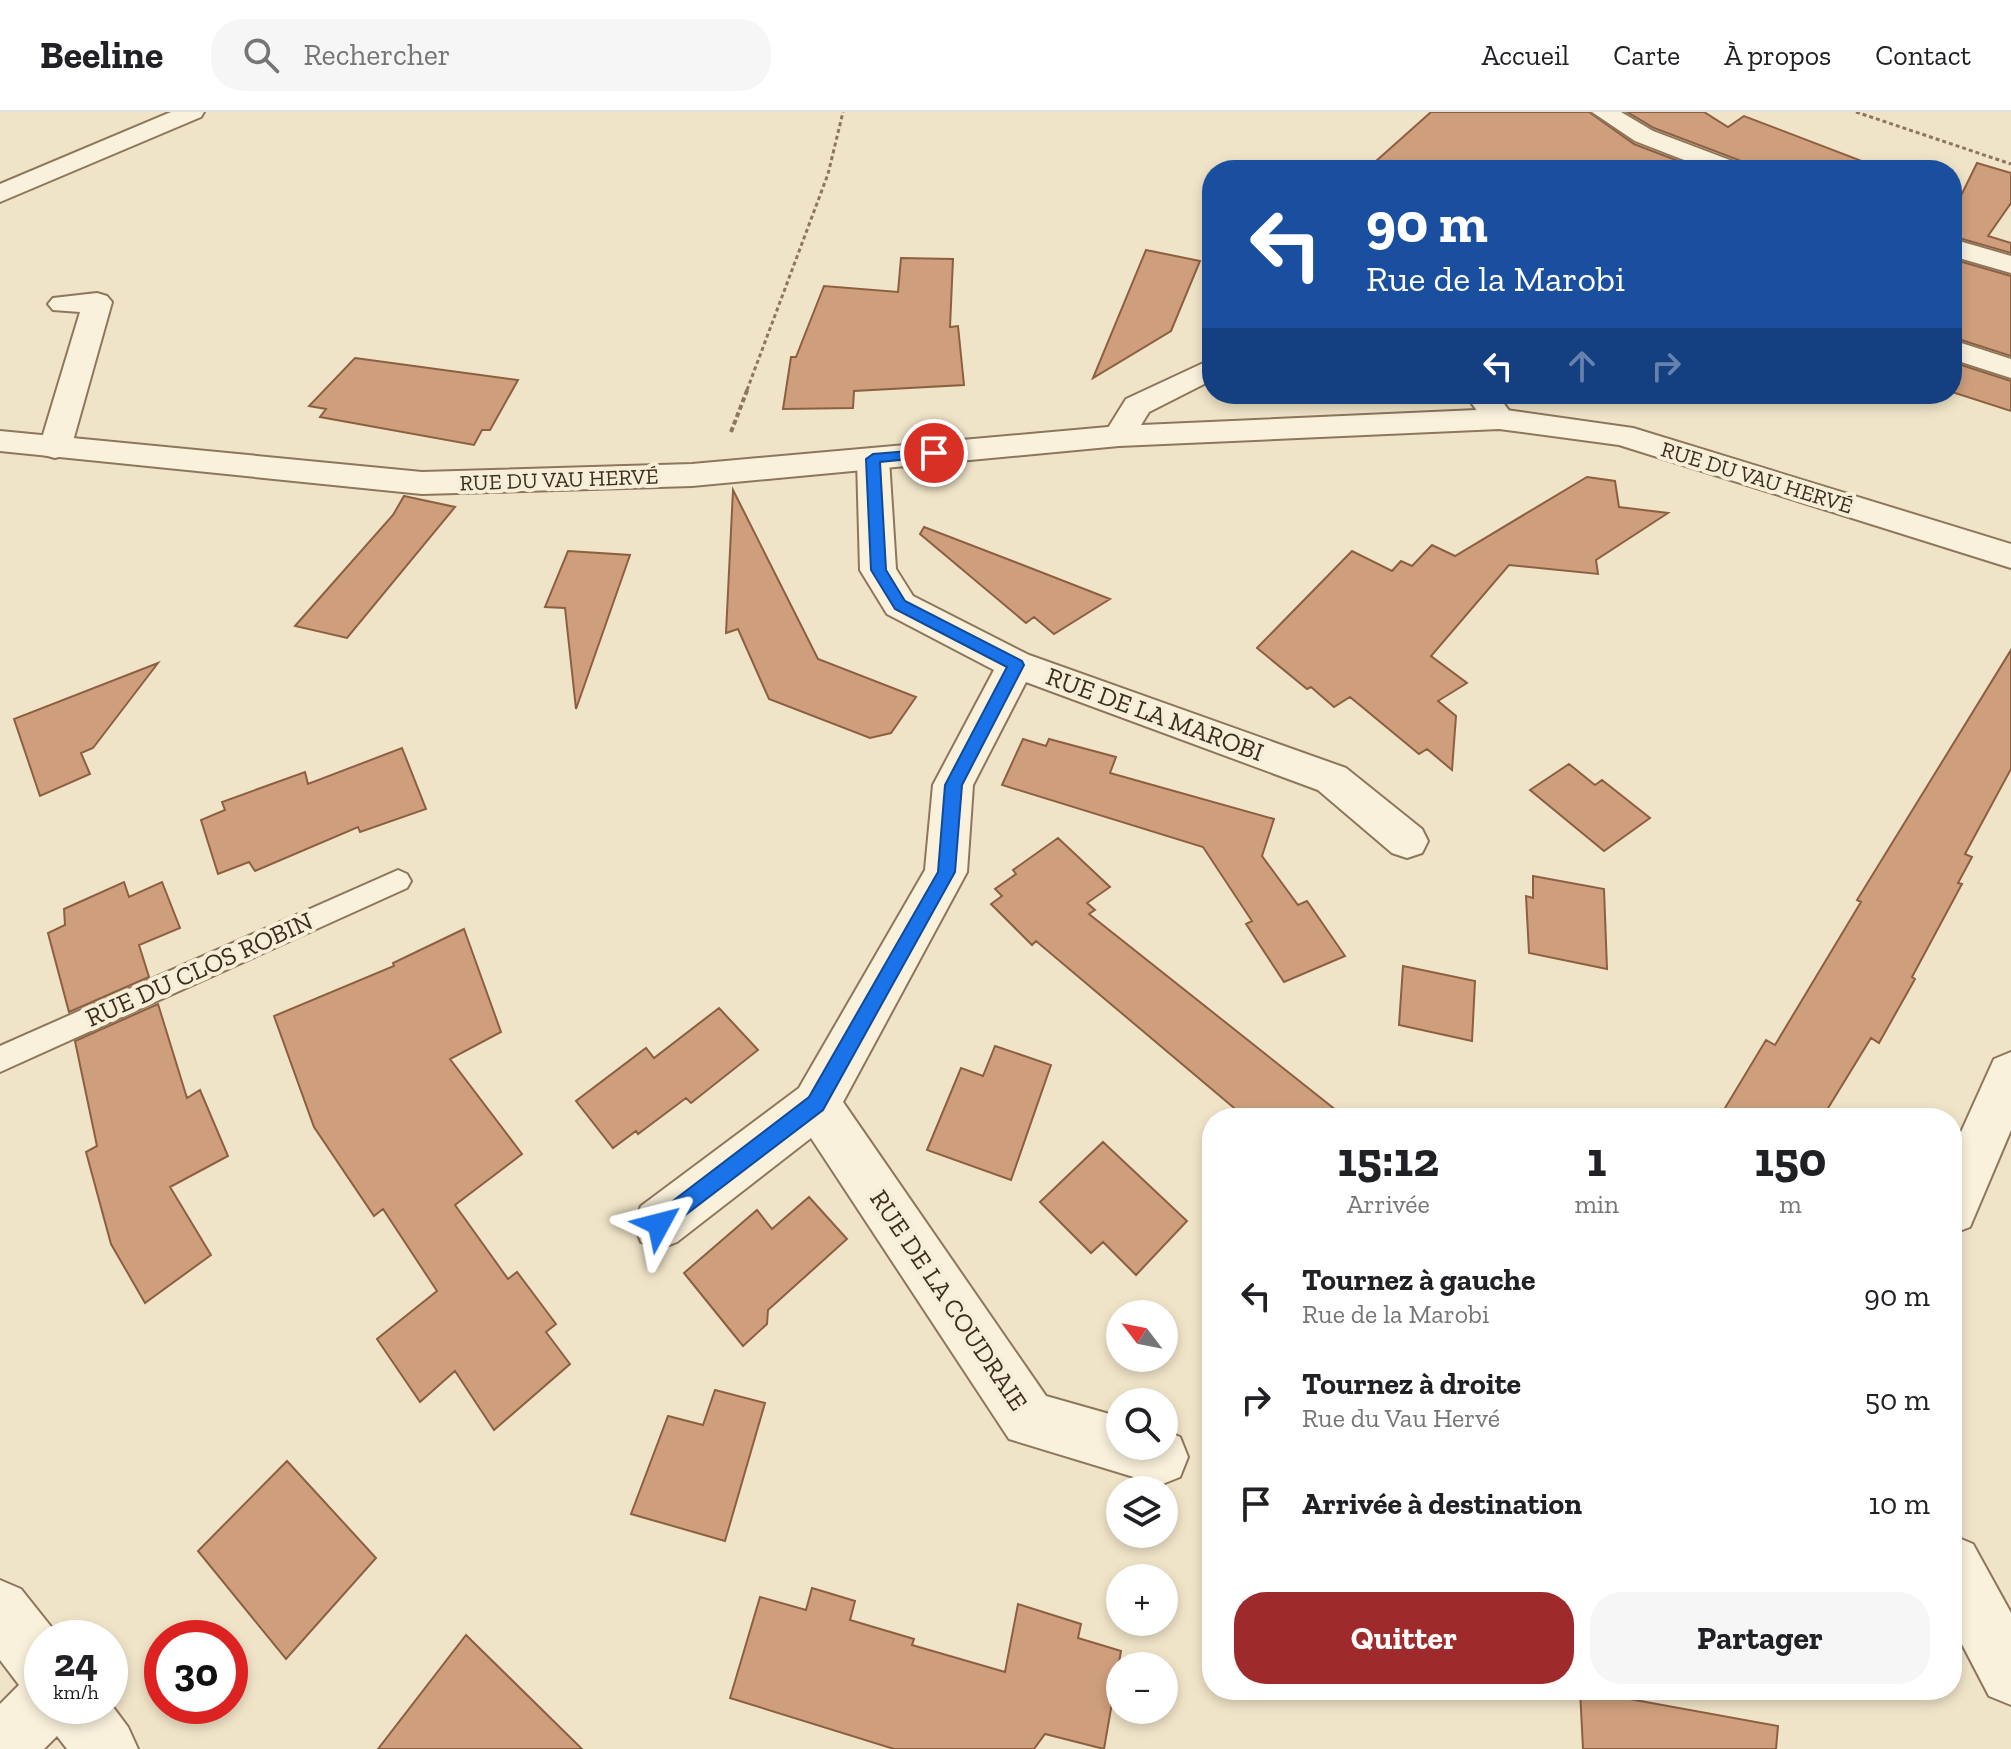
<!DOCTYPE html>
<html lang="fr">
<head>
<meta charset="utf-8">
<style>
	body { margin:0; font-family:"Zilla Slab",serif; background:#f6f6f6; color:#202124; height:100vh; display:flex; flex-direction:column; font-size:30px; white-space:nowrap }
	* { box-sizing:border-box; margin:0 }
	p { font-size:26px; color:#757577 }
	.icon { flex:none; width:44px; height:44px; fill:none; stroke:currentColor; stroke-width:2; stroke-linecap:round; stroke-linejoin:round }
	.map { position:relative; flex:1; overflow:hidden }
	.side { position:absolute; left:1202px; top:996px; width:760px; height:592px; display:flex; flex-direction:column; background:#fff; border-radius:32px; box-shadow:0 4px 12px #0003 }
	.side>* { flex:none }
	.guide { position:absolute; left:1202px; top:48px; width:760px; height:244px; border-radius:32px; box-shadow:0 4px 12px #0003; background:#1a4fa0; color:#fff; overflow:hidden }
	.needle { width:52px; rotate:302deg }
	.buttons { position:absolute; left:1106px; top:1188px; display:grid; gap:16px }
	.buttons a { display:grid; place-items:center; width:72px; height:72px; border-radius:50%; background:#fff; box-shadow:0 4px 12px #0003; font-size:40px }
	.speed { position:absolute; left:24px; top:1508px; display:flex; gap:16px; font-size:40px; font-weight:700; text-align:center }
	.speed>* { display:grid; place-content:center; width:104px; height:104px; border-radius:50%; background:#fff; box-shadow:0 4px 12px #0003; line-height:1 }
	.speed small { font-size:20px; font-weight:400 }
	.speed .limit { border:12px solid #d22; background:#fff; color:#111 }
	.pin { position:absolute; display:grid; place-items:center; width:68px; height:68px; color:#fff; margin:-34px; border:4px solid #fff; border-radius:50%; box-shadow:0 2px 8px #0007 }
	.me { position:absolute; width:88px; margin:-44px; rotate:52deg; stroke-linejoin:round; filter:drop-shadow(0 0 6px #0008) }
	.turn { display:flex; align-items:center; gap:28px; height:168px; padding:0 32px; font-size:36px }
	.turn .icon { width:104px; height:104px; stroke-width:2.5 }
	.turn b { display:block; font-size:56px; line-height:68px }
	.lanes { display:flex; align-items:center; height:76px; padding:0 32px; background:#0003; justify-content:center; gap:40px; direction:ltr }
	.lanes .off { opacity:.35 }
	.eta { display:flex; justify-content:space-evenly; align-items:center; height:136px; text-align:center }
	.eta b { font-size:48px; font-weight:800; line-height:56px }
	.cta { display:flex; gap:16px; margin-top:auto; padding:16px 32px }
	.cta a { flex:1; height:92px; border-radius:32px; background:#9e2a2b; color:#fff; font-size:32px; font-weight:800; line-height:92px; text-align:center }
	.cta a+a { background:#f6f6f6; color:#202124 }
	ul { padding:0; list-style:none }
	li { display:flex; align-items:center; gap:24px; height:104px; padding:0 32px }
	li div { flex:1 }
	li b { display:block; font-size:30px }
	li em { font-style:normal }
	header { display:flex; align-items:center; gap:48px; box-sizing:border-box; height:112px; padding:0 40px; background:#fff; border-bottom:2px solid #e0e0e0 }
	header strong { font-size:38px }
	nav { display:flex; gap:44px; margin-inline-start:auto; font-size:28px }
	.search { width:560px; height:72px; background:#f6f6f6; display:flex; align-items:center; gap:20px; box-sizing:border-box; padding:0 28px; border-radius:32px; color:#757577; font-size:30px }
	.map>svg:first-child { display:block }
	.building { fill:#cf9f7d; stroke:#8d5f41; stroke-width:2 }
	.lines { fill:none; stroke-linecap:round; stroke-linejoin:round }
	.service-casing { stroke:#8d765c; stroke-width:4 }
	.minor-casing { stroke:#8d765c; stroke-width:4 }
	.tertiary-casing { stroke:#8d765c; stroke-width:4 }
	.path-far1 { stroke:#8d765c; stroke-width:3; stroke-dasharray:4 3; stroke-linecap:butt }
	.path { stroke:#8d765c; stroke-width:4; stroke-dasharray:5 3; stroke-linecap:butt }
	.service { fill:#faf1dc; fill-rule:evenodd }
	.minor { fill:#faf1dc; fill-rule:evenodd }
	.tertiary { fill:#faf1dc; fill-rule:evenodd }
	.route { fill:#1a73e8; stroke:#114b97; stroke-width:2 }
	.labels { text-anchor:middle; stroke-width:8; stroke-linejoin:round; paint-order:stroke }
	.far-street-label { font-size:22px; fill:#3d2e20; stroke:#f7eed8 }
	.street-label { font-size:26px; fill:#3d2e20; stroke:#f7eed8 }
</style>
</head>
<body>
<header>
<strong>Beeline</strong>
<div class="search"><svg class="icon" aria-label="search" viewBox="0 0 24 24"><circle cx="10" cy="10" r="6"/><path d="M15 15l6 6"/></svg>Rechercher</div>
<nav><a>Accueil</a><a>Carte</a><a>À propos</a><a>Contact</a></nav>
</header>
<div class="map">
<svg width="2011" height="1637" viewBox="0 0 2011 1637">
	<rect width="100%" height="100%" fill="#f0e4c8"/>
	<path class="building" d="M 1431,0 L 1589,0 L 1634,32 L 1702,58 L 1366,58 Z
		M 1627,0 L 1704,0 L 1728,15 L 1744,4 L 1875,54 L 1874,58 L 1750,58 L 1744,50 L 1654,16 Z
		M 1977,51 L 2011,61 L 2011,91 L 1988,124 L 2011,131 L 2011,141 L 1952,124 L 1952,102 Z
		M 1146,138 L 1200,149 L 1171,219 L 1093,266 Z
		M 901,146 L 953,147 L 950,215 L 958,214 L 964,273 L 854,279 L 853,296 L 783,297 L 791,245 L 796,245 L 824,174 L 898,180 Z
		M 1952,147 L 2011,164 L 2011,244 L 1952,225 Z
		M 355,246 L 518,268 L 490,318 L 482,318 L 474,333 L 320,305 L 326,297 L 309,294 Z
		M 1952,250 L 2011,269 L 2011,299 L 1952,280 Z
		M 1587,365 L 1615,369 L 1619,395 L 1668,401 L 1596,448 L 1598,462 L 1509,453 L 1431,544 L 1467,571 L 1438,589 L 1456,604 L 1452,658 L 1427,637 L 1419,642 L 1350,585 L 1334,595 L 1311,575 L 1307,577 L 1257,536 L 1352,439 L 1392,459 L 1401,449 L 1412,454 L 1432,433 L 1455,444 Z
		M 733,378 L 818,547 L 916,585 L 891,621 L 870,626 L 769,587 L 738,517 L 726,521 Z
		M 404,384 L 455,395 L 347,526 L 295,514 L 393,403 Z
		M 924,415 L 1015,450 L 1110,487 L 1054,522 L 1034,505 L 1026,511 L 920,422 Z
		M 568,439 L 630,443 L 576,597 L 565,496 L 545,495 Z
		M 2011,538 L 2011,657 L 1965,742 L 1972,745 L 1958,771 L 1962,772 L 1912,865 L 1915,867 L 1879,931 L 1871,926 L 1822,1006 L 1719,1006 L 1766,928 L 1775,933 L 1861,790 L 1857,788 Z
		M 158,551 L 93,636 L 81,641 L 90,662 L 40,684 L 14,607 Z
		M 1023,627 L 1046,634 L 1049,627 L 1116,645 L 1110,661 L 1274,707 L 1262,744 L 1298,793 L 1307,789 L 1345,844 L 1284,870 L 1246,812 L 1252,809 L 1203,735 L 1002,673 Z
		M 402,636 L 426,697 L 360,720 L 358,715 L 255,759 L 249,750 L 218,762 L 201,708 L 225,698 L 222,690 L 305,660 L 308,672 Z
		M 1569,652 L 1595,673 L 1602,668 L 1650,706 L 1604,739 L 1530,678 Z
		M 1058,726 L 1110,775 L 1087,791 L 1095,798 L 1089,802 L 1346,1006 L 1246,1006 L 1036,829 L 1032,833 L 991,792 L 1002,784 L 995,777 L 1016,762 L 1013,758 Z
		M 1533,764 L 1604,777 L 1607,857 L 1529,841 L 1526,784 L 1533,786 Z
		M 124,770 L 129,785 L 162,770 L 180,816 L 139,833 L 149,865 L 69,900 L 48,821 L 65,813 L 64,797 Z
		M 464,817 L 501,920 L 450,947 L 522,1042 L 455,1093 L 508,1167 L 517,1160 L 556,1212 L 546,1220 L 570,1252 L 494,1318 L 455,1259 L 420,1290 L 377,1227 L 437,1179 L 383,1097 L 374,1104 L 314,1015 L 274,904 L 394,854 L 393,851 Z
		M 1403,854 L 1475,869 L 1472,929 L 1399,913 Z
		M 158,892 L 187,986 L 200,978 L 228,1044 L 170,1075 L 211,1143 L 145,1191 L 111,1132 L 86,1040 L 97,1034 L 75,929 Z
		M 719,896 L 758,938 L 691,991 L 686,986 L 638,1022 L 636,1019 L 613,1036 L 576,989 L 646,936 L 654,946 Z
		M 995,934 L 1051,953 L 1011,1068 L 927,1038 L 961,956 L 983,964 Z
		M 1103,1030 L 1187,1109 L 1136,1163 L 1103,1130 L 1091,1141 L 1040,1090 Z
		M 809,1085 L 847,1127 L 768,1198 L 767,1212 L 743,1234 L 684,1161 L 757,1098 L 772,1117 Z
		M 715,1278 L 765,1291 L 725,1429 L 631,1402 L 668,1304 L 703,1313 Z
		M 287,1349 L 376,1446 L 286,1547 L 198,1439 Z
		M 812,1476 L 855,1489 L 850,1508 L 914,1527 L 912,1533 L 1005,1560 L 1018,1492 L 1081,1512 L 1078,1526 L 1121,1539 L 1104,1637 L 1045,1622 L 1034,1637 L 894,1637 L 730,1586 L 760,1485 L 806,1498 Z
		M 466,1523 L 582,1637 L 378,1637 Z
		M 1580,1578 L 1778,1614 L 1776,1637 L 1583,1637 Z"/>
	<g class="lines">
		<g class="service-casing">
			<path id="service" d="M 398,758 L 407,762 L 411,769 L 407,776 L 0,960 L 0,934 Z"/>
		</g>
		<g class="minor-casing">
			<path id="minor" d="M 171,0 L 204,0 L 201,5 L 0,90 L 0,72 Z
				M 1592,0 L 1621,0 L 1653,19 L 1743,53 L 1747,58 L 1710,58 L 1635,29 Z
				M 1952,127 L 2011,144 L 2011,161 L 1952,144 Z
				M 97,181 L 107,184 L 112,190 L 71,336 L 66,343 L 55,346 L 44,343 L 39,336 L 80,200 L 53,198 L 48,192 L 53,186 Z
				M 1952,228 L 2011,247 L 2011,266 L 1952,247 Z
				M 1212,247 L 1212,268 L 1149,300 L 1130,331 L 1119,334 L 1108,331 L 1103,324 L 1126,287 Z
				M 1465,282 L 1497,282 L 1515,307 L 1510,314 L 1499,317 L 1488,314 Z
				M 873,337 L 885,340 L 889,347 L 896,457 L 913,484 L 1029,543 L 1346,656 L 1422,717 L 1428,729 L 1422,741 L 1407,746 L 1392,741 L 1318,678 L 1026,570 L 973,673 L 967,760 L 843,990 L 1046,1284 L 1120,1305 L 1120,1334 L 1164,1334 L 1164,1318 L 1180,1325 L 1188,1345 L 1180,1365 L 1160,1373 L 1009,1327 L 811,1026 L 677,1130 L 659,1137 L 641,1130 L 634,1112 L 641,1094 L 799,976 L 925,758 L 933,673 L 994,558 L 887,502 L 860,458 L 857,347 L 861,340 Z
				M 2011,940 L 2011,1018 L 1970,1115 L 1952,1122 L 1952,1040 L 1994,947 Z
				M 1952,1423 L 1973,1432 L 2011,1501 L 2011,1593 L 1989,1584 L 1952,1513 Z
				M 0,1468 L 21,1477 L 60,1526 L 42,1526 L 42,1594 L 110,1594 L 110,1591 L 128,1615 L 138,1637 L 67,1637 L 57,1624 L 44,1637 L 0,1637 L 0,1592 L 19,1573 L 0,1548 Z"/>
		</g>
		<g class="tertiary-casing">
			<path id="tertiary" d="M 1499,297 L 1633,316 L 2011,432 L 2011,456 L 1619,333 L 1499,317 L 1119,334 L 692,374 L 422,382 L 0,339 L 0,319 L 422,360 L 692,352 L 1119,314 Z"/>
		</g>
		<path class="path-far1" d="M 1856,0 L 2011,52
			M 747,278 L 828,62 L 843,0"/>
		<path class="path" d="M 731,320 L 748,276"/>
		<use href="#service" class="service"/>
		<use href="#minor" class="minor"/>
		<use href="#tertiary" class="tertiary"/>
	</g>
	<path class="route" d="M 934,337 L 939,338 L 939,344 L 880,350 L 886,458 L 905,489 L 1022,549 L 1024,553 L 962,673 L 955,760 L 823,998 L 659,1123 L 652,1120 L 649,1112 L 652,1105 L 809,985 L 938,760 L 945,673 L 1007,555 L 895,497 L 871,458 L 866,347 L 873,342 Z"/>
	<g class="labels">
		<g class="far-street-label">
			<text transform="translate(1757 365) rotate(17)" y="8">RUE DU VAU HERVÉ</text>
			<text transform="translate(559 367) rotate(-2)" y="8">RUE DU VAU HERVÉ</text>
		</g>
		<g class="street-label">
			<text transform="translate(1155 602) rotate(20)" y="9">RUE DE LA MAROBI</text>
			<text transform="translate(199 857) rotate(-24)" y="9">RUE DU CLOS ROBIN</text>
			<text transform="translate(949 1188) rotate(56)" y="9">RUE DE LA COUDRAIE</text>
		</g>
	</g>
</svg>
<div class="buttons">
<a><svg class="needle" viewBox="-14 -14 28 28"><path d="M0-13l5 13h-10z" fill="#e53935"/><path d="M0 13l5-13h-10z" fill="#757577"/></svg></a>
<a><svg class="icon" aria-label="search" viewBox="0 0 24 24"><circle cx="10" cy="10" r="6"/><path d="M15 15l6 6"/></svg></a>
<a><svg class="icon" aria-label="layers" viewBox="0 0 24 24"><path d="M12 4l9 5-9 5-9-5zM3 14l9 5 9-5"/></svg></a>
<a>+</a>
<a>−</a>
</div>
<div class="speed"><div>24<small>km/h</small></div><div class="limit">30</div></div>
<div class="pin" style="left:934px;top:341px;background:#d93025"><svg class="icon" aria-label="arrive" viewBox="0 0 24 24"><path d="M6 21V4h12l-3 4 3 4H6"/></svg></div>
<svg class="me" style="left:659px;top:1112px" viewBox="-20 -20 40 40"><path d="M0-17L14 15 0 8-14 15z" fill="#1a73e8" stroke="#fff" stroke-width="4"/></svg>
<div class="guide">
<div class="turn"><svg class="icon" aria-label="left" viewBox="0 0 24 24"><path d="M17 20v-9H6M10 6l-5 5 5 5"/></svg><div><b>90 m</b>Rue de la Marobi</div></div>
<div class="lanes"><svg class="icon" aria-label="left" viewBox="0 0 24 24"><path d="M17 20v-9H6M10 6l-5 5 5 5"/></svg><svg class="icon off" aria-label="ahead" viewBox="0 0 24 24"><path d="M12 20V5M6 11l6-6 6 6"/></svg><svg class="icon off" aria-label="right" viewBox="0 0 24 24"><path d="M7 20v-9h11M14 6l5 5-5 5"/></svg></div>
</div>
<section class="side">
<div class="eta">
<div><b>15:12</b><p>Arrivée</p></div>
<div><b>1</b><p>min</p></div>
<div><b>150</b><p>m</p></div>
</div>
<ul>
<li><svg class="icon" aria-label="left" viewBox="0 0 24 24"><path d="M17 20v-9H6M10 6l-5 5 5 5"/></svg><div><b>Tournez à gauche</b><p>Rue de la Marobi</p></div><em>90 m</em></li>
<li><svg class="icon" aria-label="right" viewBox="0 0 24 24"><path d="M7 20v-9h11M14 6l5 5-5 5"/></svg><div><b>Tournez à droite</b><p>Rue du Vau Hervé</p></div><em>50 m</em></li>
<li><svg class="icon" aria-label="arrive" viewBox="0 0 24 24"><path d="M6 21V4h12l-3 4 3 4H6"/></svg><div><b>Arrivée à destination</b></div><em>10 m</em></li>
</ul>
<div class="cta"><a>Quitter</a><a>Partager</a></div>
</section>
</div>
</body>
</html>
